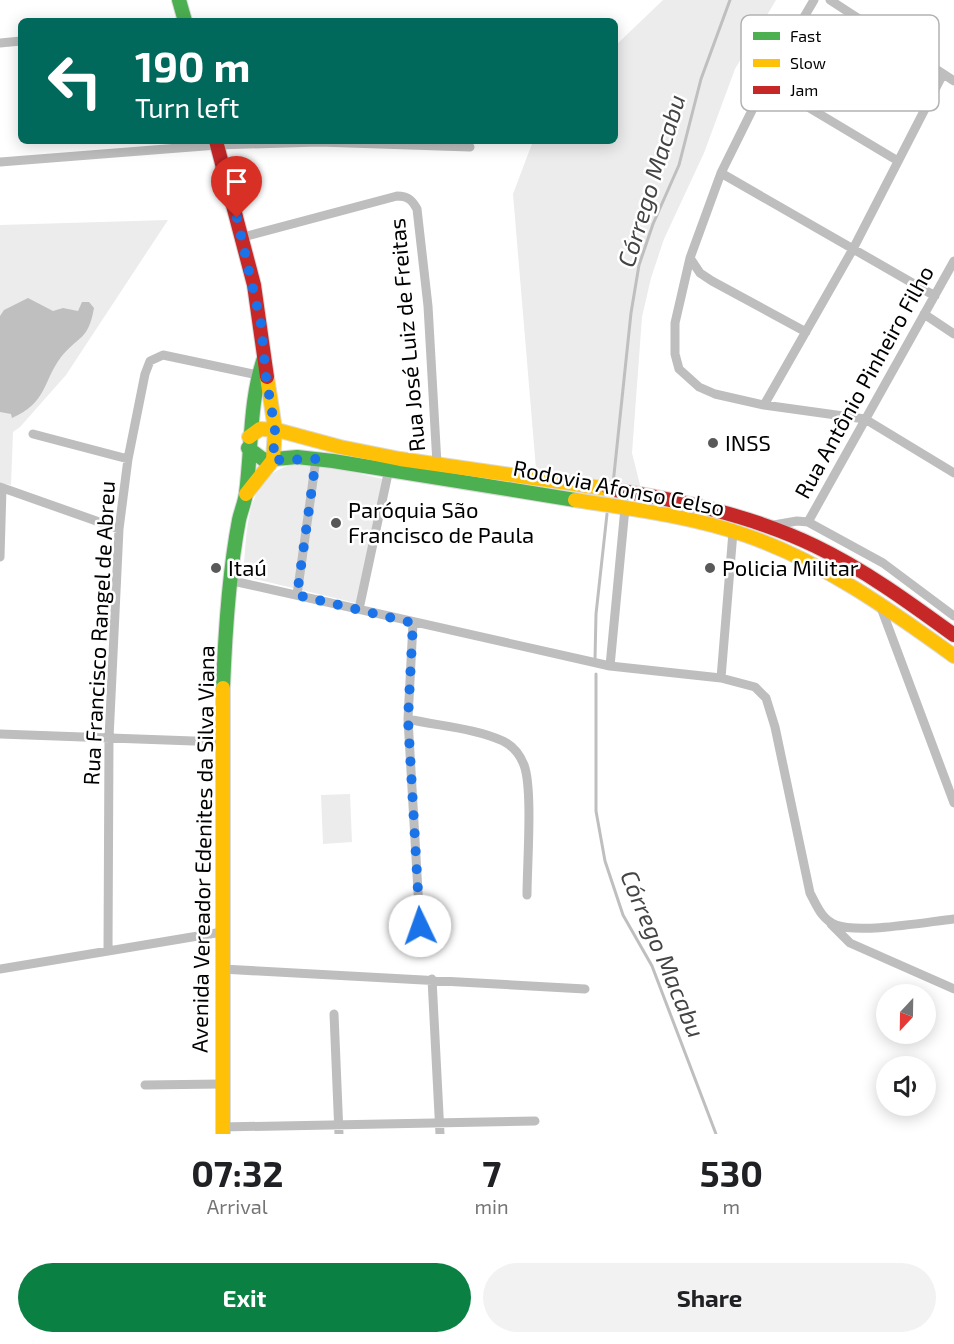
<!DOCTYPE html>
<html lang="en">
<head>
<meta charset="utf-8">
<style>
	body { margin:0; font-family:"Exo 2",sans-serif; background:#f2f2f2; color:#202124; height:100vh; display:flex; flex-direction:column; font-size:22px; white-space:nowrap }
	* { box-sizing:border-box; margin:0 }
	p { font-size:20px; color:#757577 }
	.icon { flex:none; width:33px; height:33px; fill:none; stroke:currentColor; stroke-width:2; stroke-linecap:round; stroke-linejoin:round }
	.map { position:relative; height:1134px; overflow:hidden }
	.drawer { display:flex; flex-direction:column; background:#fff; flex:1 }
	.drawer>* { flex:none }
	.banner { position:absolute; left:18px; top:18px; width:600px; height:126px; border-radius:9px; box-shadow:0 3px 15px #0003; background:#00695c; color:#fff; overflow:hidden }
	.needle { width:39px; rotate:202deg }
	.tools { position:absolute; left:876px; top:984px; display:grid; gap:12px }
	.tools a { display:grid; place-items:center; width:60px; height:60px; border-radius:50%; background:#fff; box-shadow:0 3px 15px #0003; font-size:30px }
	.pin { position:absolute; display:grid; place-items:center; width:51px; height:51px; color:#fff; margin:-62px -26px; border-radius:50% 50% 50% 0; rotate:-45deg; box-shadow:0 0 6px #0007 }
	.pin .icon { rotate:45deg }
	.me { position:absolute; width:66px; margin:-33px; rotate:357deg; stroke-linejoin:round; filter:drop-shadow(0 0 4px #0008) }
	.turn { display:flex; align-items:center; gap:21px; height:126px; padding:0 18px; font-size:27px }
	.turn .icon { width:78px; height:78px; stroke-width:2.5 }
	.turn b { display:block; font-size:42px; line-height:51px }
	.eta { display:flex; justify-content:space-evenly; align-items:center; height:102px; text-align:center }
	.eta b { font-size:36px; font-weight:700; line-height:42px }
	.cta { display:flex; gap:12px; margin-top:auto; padding:12px 18px }
	.cta a { flex:1; height:69px; border-radius:36px; background:#0b8043; color:#fff; font-size:24px; font-weight:700; line-height:69px; text-align:center }
	.cta a+a { background:#f2f2f2; color:#202124 }
	.map>svg:first-child { display:block }
	.green { fill:#ececec }
	.water { fill:#bfbfbf }
	.lines { fill:none; stroke-linecap:round; stroke-linejoin:round }
	.stream { stroke:#bfbfbf; stroke-width:3 }
	.fast-casing { stroke:#dbdbdb; stroke-width:16 }
	.slow-casing { stroke:#dbdbdb; stroke-width:16 }
	.jam-casing { stroke:#dbdbdb; stroke-width:16 }
	.street { stroke:#bebebe; stroke-width:9 }
	.fast { stroke:#4caf50; stroke-width:14 }
	.slow { stroke:#ffc107; stroke-width:14 }
	.jam { stroke:#c62828; stroke-width:14 }
	.route { stroke:#1a73e8; stroke-width:10; stroke-dasharray:0 18 }
	.poi-dot { fill:#595959; stroke:#fff; stroke-width:2 }
	.labels { text-anchor:middle; stroke-width:5; stroke-linejoin:round; paint-order:stroke }
	.street-label { font-size:22px; fill:#000; stroke:#fff }
	.poi-label { font-size:22px; fill:#000; stroke:#fff; text-anchor:start }
	.water-label { font-size:24px; font-style:italic; fill:#444; stroke:#fff }
	.key { fill:#fff; stroke:#b2b2b2; stroke-width:1.5 }
	.key-label { font-size:16px; fill:#000 }
</style>
</head>
<body>
<div class="map">
<svg width="954" height="1134" viewBox="0 0 954 1134">
	<rect width="100%" height="100%" fill="#fff"/>
	<path class="green" d="M 663,0 L 776,0 L 735,69 L 704,153 L 664,239 L 651,278 L 642,317 L 632,453 L 641,489 L 536,469 L 513,194 L 533,141 L 615,141 L 615,46 Z
		M 168,220 L 66,375 L 20,427 L 13,432 L 11,485 L 0,483 L 0,225 Z
		M 308,462 L 383,479 L 356,603 L 243,576 C 248,525 243,467 308,462 Z
		M 350,794 L 352,842 L 323,844 L 321,795 Z"/>
	<path class="water" d="M 28,298 L 53,311 L 63,308 L 78,311 L 82,302 L 89,302 L 94,308 C 88,341 79,335 61,357 C 43,381 47,403 12,418 L 11,414 L 0,412 L 0,316 L 4,310 Z"/>
	<g class="lines">
		<path class="stream" d="M 613,484 L 631,313 L 639,265 L 653,224 L 679,165 L 701,79 L 730,0
			M 595,659 L 596,614 L 607,514
			M 596,674 L 596,811 L 605,861 L 623,915 L 652,966 L 716,1134"/>
		<g class="fast-casing">
			<path id="fast" d="M 179,0 L 185,21
				M 248,448 L 264,460 L 297,457 L 333,461 L 575,500
				M 223,688 C 225,635 229,572 239,520 C 241,511 245,502 246,493 C 252,448 249,402 264,358"/>
		</g>
		<g class="slow-casing">
			<path id="slow" d="M 249,437 L 260,429 L 277,430 L 340,447 L 400,459 L 609,489
				M 246,494 L 273,460 L 275,429 L 267,377
				M 575,500 C 632,509 690,516 745,535 C 821,561 889,609 954,656
				M 223,688 L 223,1134"/>
		</g>
		<g class="jam-casing">
			<path id="jam" d="M 216,141 L 254,285 L 267,377
				M 609,489 C 679,500 751,515 815,546 C 865,570 910,603 954,635"/>
		</g>
		<path class="street" d="M 814,0 L 766,82 L 721,173 L 690,258 L 675,323 L 675,354 L 679,369 L 699,387 L 715,394 L 764,405 L 865,419 L 954,473
			M 830,0 L 954,81
			M 0,43 L 21,41
			M 766,82 L 898,161
			M 0,162 L 217,145 L 319,142 L 470,147
			M 721,173 L 935,296
			M 243,237 L 397,196 C 408,196 412,200 417,209 L 428,306 L 437,464
			M 690,258 L 700,273 L 712,281 L 806,332
			M 924,314 L 954,334
			M 764,405 L 853,249 L 943,74
			M 33,434 L 128,459
			M 0,487 L 119,529
			M 808,522 L 954,261
			M 768,526 L 797,521 L 808,522 L 883,563 L 954,616
			M 0,557 L 2,488
			M 233,581 L 610,666 L 721,678 L 755,687 L 766,698 L 775,727 L 810,893 C 817,906 822,920 836,925 C 860,934 926,922 954,919
			M 297,595 L 316,459
			M 880,605 L 954,803
			M 359,609 L 389,469
			M 413,623 L 408,719 L 420,926
			M 610,666 L 625,508
			M 721,678 L 733,532
			M 408,719 C 438,726 475,728 503,741 C 513,746 520,755 524,765 C 533,789 527,865 527,895
			M 0,734 L 221,742
			M 831,924 L 850,943 L 954,989
			M 108,950 L 109,738 L 119,529 L 128,459 L 145,374 L 150,361 L 163,355 L 258,375
			M 0,969 L 222,932
			M 222,969 L 585,989
			M 432,979 L 440,1134
			M 334,1014 L 339,1134
			M 145,1085 L 221,1084
			M 222,1127 L 535,1121"/>
		<use href="#fast" class="fast"/>
		<use href="#slow" class="slow"/>
		<use href="#jam" class="jam"/>
	</g>
	<g class="lines">
		<path class="route" d="M 237,218 L 261,324 L 266,377 L 275,429 L 273,460 L 316,459 L 297,595 L 413,623 L 408,719 L 420,926"/>
	</g>
	<g class="poi-dot">
		<circle cx="713" cy="443" r="6"/>
		<circle cx="336" cy="523" r="6"/>
		<circle cx="216" cy="568" r="6"/>
		<circle cx="710" cy="568" r="6"/>
	</g>
	<g class="labels">
		<g class="street-label">
			<text transform="translate(407 335) rotate(-95)" y="8">Rua José Luiz de Freitas</text>
			<text transform="translate(864 382) rotate(-61)" y="8">Rua Antônio Pinheiro Filho</text>
			<text transform="translate(619 488) rotate(11)" y="8">Rodovia Afonso Celso</text>
			<text transform="translate(99 633) rotate(-87)" y="8">Rua Francisco Rangel de Abreu</text>
			<text transform="translate(203 849) rotate(-89)" y="8">Avenida Vereador Edenites da Silva Viana</text>
		</g>
		<g class="poi-label">
			<text x="725" y="451">INSS</text>
			<text x="348" y="518">Paróquia São<tspan x="348" dy="25">Francisco de Paula</tspan></text>
			<text x="228" y="576">Itaú</text>
			<text x="722" y="576">Policia Militar</text>
		</g>
		<g class="water-label">
			<text transform="translate(652 181) rotate(-73)" y="8">Córrego Macabu</text>
			<text transform="translate(662 954) rotate(67)" y="8">Córrego Macabu</text>
		</g>
	</g>
	<rect x="741" y="15" width="198" height="96" rx="9" class="key"/>
	<rect x="753" y="32" width="27" height="8" fill="#4caf50"/>
	<rect x="753" y="59" width="27" height="8" fill="#ffc107"/>
	<rect x="753" y="86" width="27" height="8" fill="#c62828"/>
	<g class="key-label">
		<text x="790" y="42">Fast</text>
		<text x="790" y="69">Slow</text>
		<text x="790" y="96">Jam</text>
	</g>
</svg>
<div class="tools">
<a><svg class="needle" viewBox="-14 -14 28 28"><path d="M0-13l5 13h-10z" fill="#e53935"/><path d="M0 13l5-13h-10z" fill="#757577"/></svg></a>
<a><svg class="icon" aria-label="sound" viewBox="0 0 24 24"><path d="M4 9h4l5-4v14l-5-4H4zM17 9q2 3 0 6"/></svg></a>
</div>
<div class="pin" style="left:237px;top:218px;background:#d93025"><svg class="icon" aria-label="arrive" viewBox="0 0 24 24"><path d="M6 21V4h12l-3 4 3 4H6"/></svg></div>
<svg class="me" style="left:420px;top:926px" viewBox="-20 -20 40 40"><circle r="19" fill="#fff"/><path d="M0-13L10 11 0 6-10 11z" fill="#1a73e8"/></svg>
<div class="banner">
<div class="turn"><svg class="icon" aria-label="left" viewBox="0 0 24 24"><path d="M17 20v-9H6M10 6l-5 5 5 5"/></svg><div><b>190 m</b>Turn left</div></div>
</div>
</div>
<section class="drawer">
<div class="eta">
<div><b>07:32</b><p>Arrival</p></div>
<div><b>7</b><p>min</p></div>
<div><b>530</b><p>m</p></div>
</div>
<div class="cta"><a>Exit</a><a>Share</a></div>
</section>
</body>
</html>
